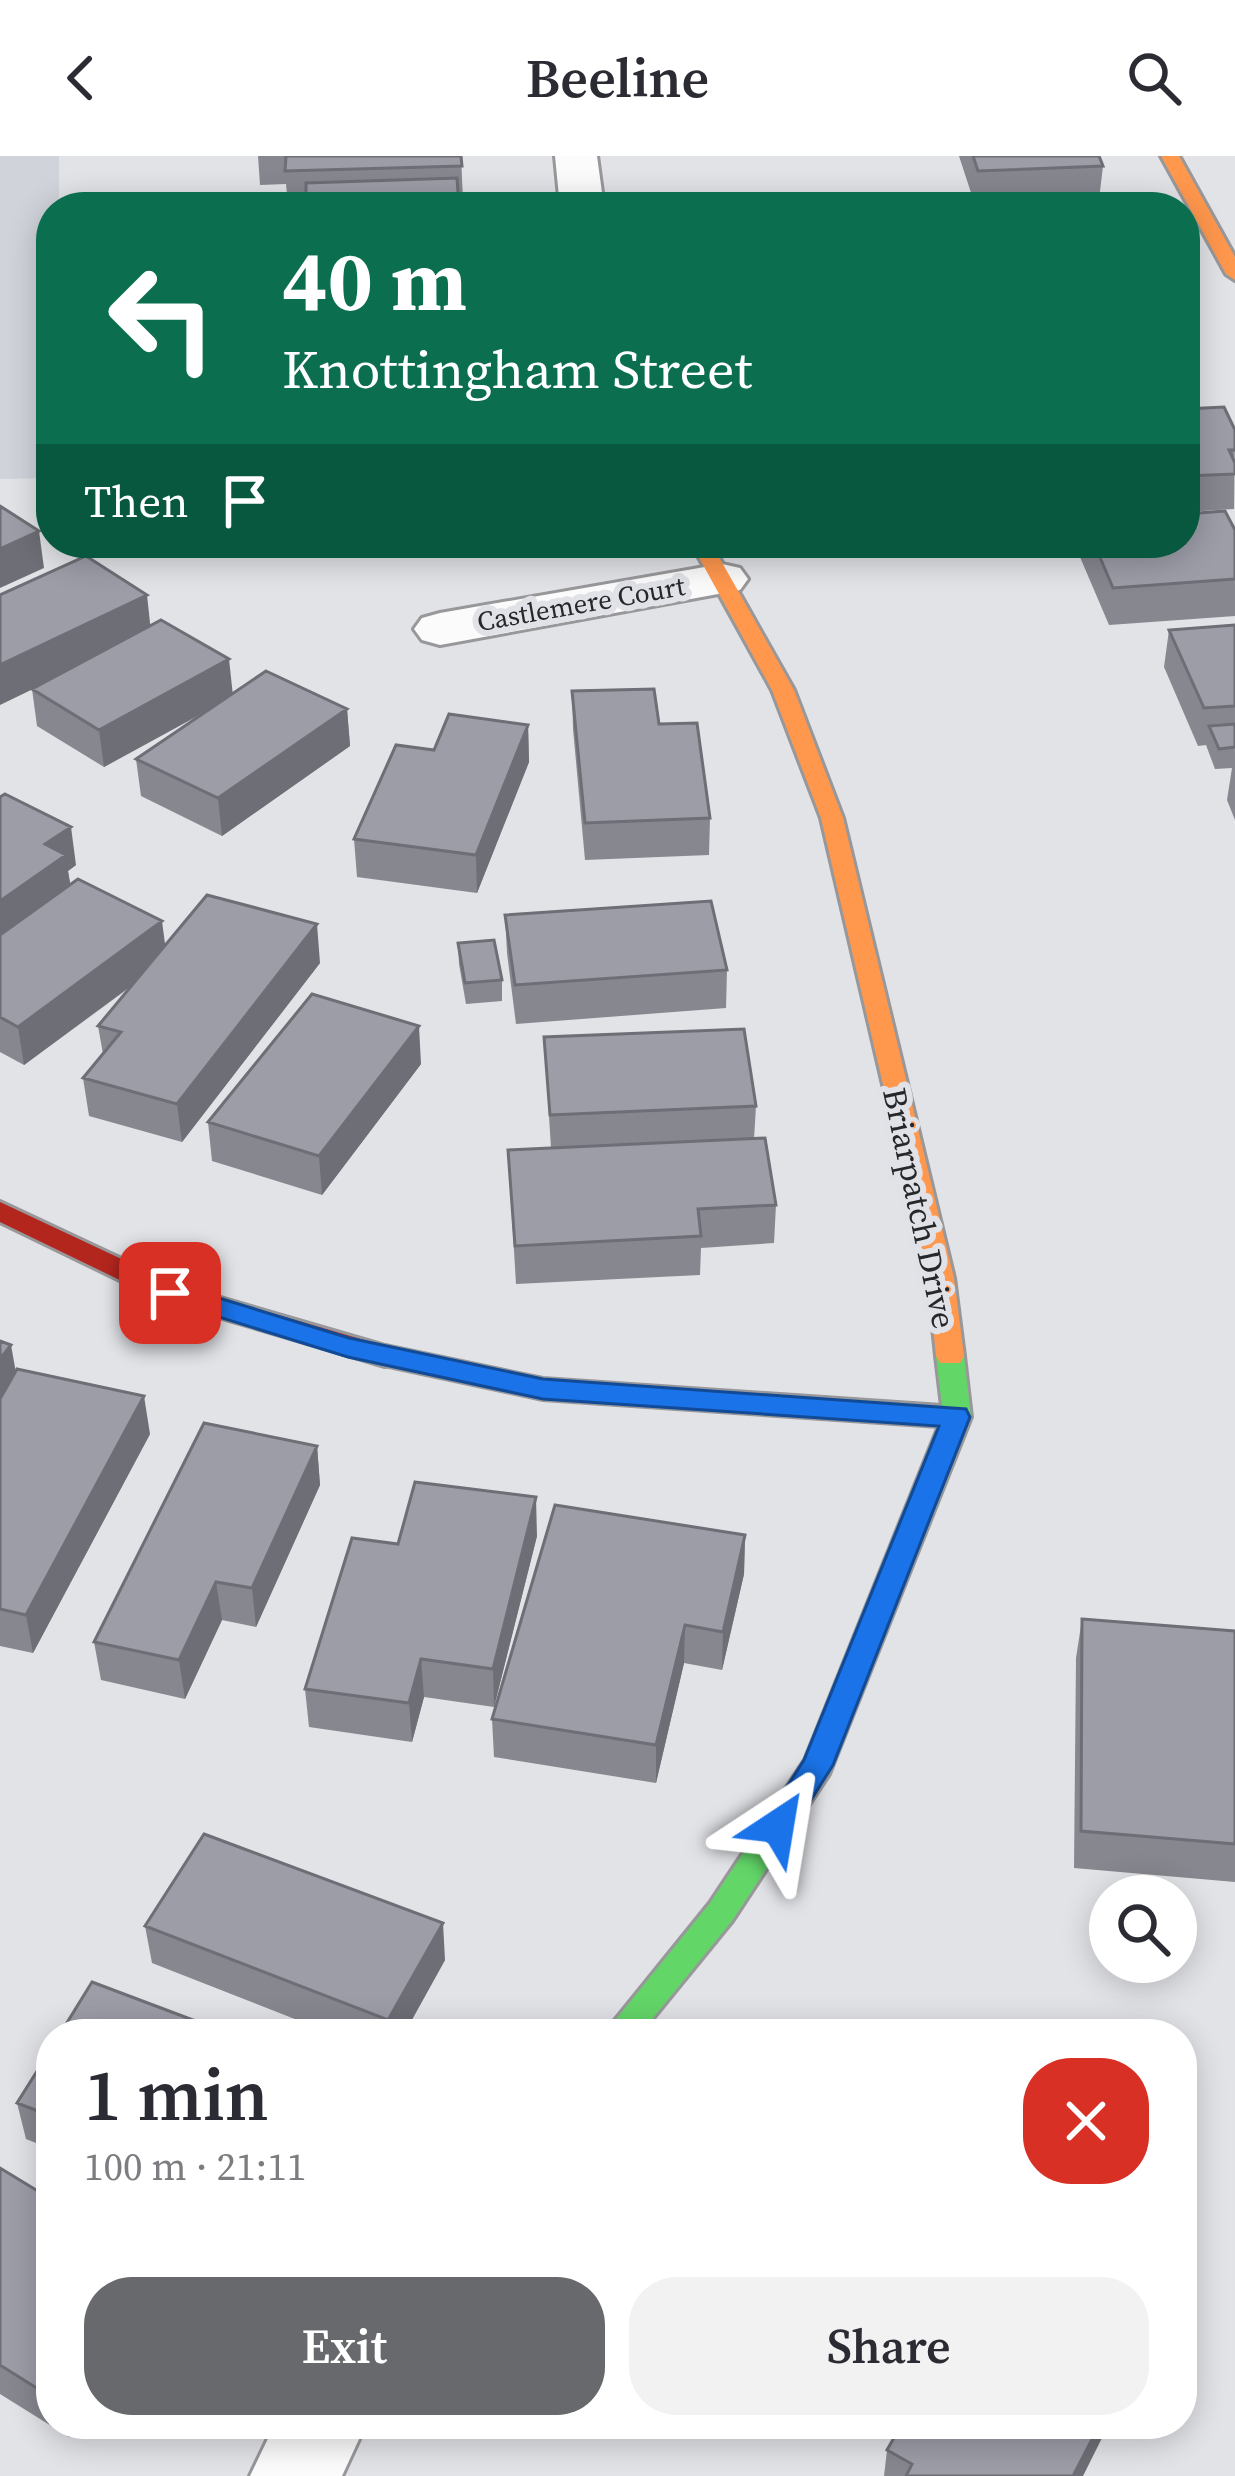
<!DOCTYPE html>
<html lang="en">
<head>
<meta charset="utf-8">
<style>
	body { margin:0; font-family:"Source Serif 4",serif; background:#f2f2f3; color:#2b2b33; height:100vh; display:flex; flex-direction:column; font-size:45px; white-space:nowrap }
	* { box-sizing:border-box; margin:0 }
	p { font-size:39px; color:#7c7c81 }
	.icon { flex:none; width:66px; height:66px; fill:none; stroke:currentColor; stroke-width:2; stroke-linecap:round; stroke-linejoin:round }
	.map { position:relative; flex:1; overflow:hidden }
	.panel { position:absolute; left:36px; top:1863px; width:1161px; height:420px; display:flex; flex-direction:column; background:#fff; border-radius:48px; box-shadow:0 6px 30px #0003 }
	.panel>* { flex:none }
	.banner { position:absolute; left:36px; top:36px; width:1164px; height:366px; border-radius:48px; box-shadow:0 6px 30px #0003; background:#0b6e4f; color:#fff; overflow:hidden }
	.controls { position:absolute; left:1089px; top:1719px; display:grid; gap:24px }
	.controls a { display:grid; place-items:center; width:108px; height:108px; border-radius:50%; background:#fff; box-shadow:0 6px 30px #0003; font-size:60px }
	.pin { position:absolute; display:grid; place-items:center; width:102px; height:102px; color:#fff; margin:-51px; border-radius:24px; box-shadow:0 6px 18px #0006 }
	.me { position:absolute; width:132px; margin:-66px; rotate:33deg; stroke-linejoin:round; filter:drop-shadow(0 0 9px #0008) }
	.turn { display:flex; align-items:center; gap:42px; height:252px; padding:0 48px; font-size:54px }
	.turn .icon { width:156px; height:156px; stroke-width:2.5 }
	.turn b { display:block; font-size:84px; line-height:102px }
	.then { display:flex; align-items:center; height:114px; padding:0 48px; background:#0003; gap:24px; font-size:45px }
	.round { display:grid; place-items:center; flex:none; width:126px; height:126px; border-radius:48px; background:#f2f2f3 }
	.summary { display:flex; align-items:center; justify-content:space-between; height:204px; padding:0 48px }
	h1 { font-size:72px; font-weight:600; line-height:90px }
	.action { display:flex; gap:24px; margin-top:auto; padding:24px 48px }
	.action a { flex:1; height:138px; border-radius:48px; background:#68696c; color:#fff; font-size:48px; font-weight:600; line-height:138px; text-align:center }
	.action a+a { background:#f2f2f3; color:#2b2b33 }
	header { display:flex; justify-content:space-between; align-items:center; height:156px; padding:0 48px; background:#fff; font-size:54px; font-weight:600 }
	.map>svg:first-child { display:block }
	.built { fill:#d1d3db }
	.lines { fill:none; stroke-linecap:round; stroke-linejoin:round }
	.street-casing { stroke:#98989b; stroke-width:6 }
	.fast-casing { stroke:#98989b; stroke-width:6 }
	.slow-casing { stroke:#98989b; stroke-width:6 }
	.jam-casing { stroke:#98989b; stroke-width:6 }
	.street { fill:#fbfbfb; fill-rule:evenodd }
	.fast { fill:#63d668; fill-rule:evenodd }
	.slow { fill:#ff974d; fill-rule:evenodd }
	.jam { fill:#b3261e; fill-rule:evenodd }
	.wall { fill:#878790 }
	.shaded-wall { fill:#6e6e76 }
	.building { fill:#9d9da8; stroke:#6e6e76; stroke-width:3 }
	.route { fill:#1a73e8; stroke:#114b97; stroke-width:3 }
	.labels { text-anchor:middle; stroke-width:12; stroke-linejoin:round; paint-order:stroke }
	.far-street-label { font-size:27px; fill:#262729; stroke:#e1e2e8 }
	.street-label { font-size:33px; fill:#262729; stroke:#e1e2e8 }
</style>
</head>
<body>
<header><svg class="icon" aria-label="back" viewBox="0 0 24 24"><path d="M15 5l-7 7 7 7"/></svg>Beeline<svg class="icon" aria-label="search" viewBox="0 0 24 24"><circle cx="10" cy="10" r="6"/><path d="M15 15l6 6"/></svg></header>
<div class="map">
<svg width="1235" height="2320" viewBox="0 0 1235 2320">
	<rect width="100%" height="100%" fill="#e2e3e7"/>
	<path class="built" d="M 0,0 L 59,0 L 59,51 L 51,51 L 51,322 L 0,323 Z"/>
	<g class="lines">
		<g class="street-casing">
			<path id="street" d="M 555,0 L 597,0 L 604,51 L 560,51 Z
				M 722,408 L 740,412 L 748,423 L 740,434 L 440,489 L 422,484 L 414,473 L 422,462 L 440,457 Z
				M 275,2268 L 366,2268 L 342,2320 L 250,2320 Z"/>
		</g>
		<g class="fast-casing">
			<path id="fast" d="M 385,1190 L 543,1223 L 942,1250 L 936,1200 L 950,1190 L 964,1200 L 971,1261 L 829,1618 L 732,1765 L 640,1878 L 604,1878 L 710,1747 L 805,1604 L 939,1270 L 543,1243 L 375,1207 L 371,1200 L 375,1193 Z"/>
		</g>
		<g class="slow-casing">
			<path id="slow" d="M 1161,0 L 1179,0 L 1235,101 L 1235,124 L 1226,118 Z
				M 691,387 L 711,387 L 794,534 L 843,662 L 954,1122 L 964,1200 L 960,1207 L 940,1207 L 936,1200 L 928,1122 L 821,662 L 772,534 Z"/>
		</g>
		<g class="jam-casing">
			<path id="jam" d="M 0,1046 L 179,1130 L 395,1193 L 399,1200 L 385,1210 L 161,1144 L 0,1066 Z"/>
		</g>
		<use href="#street" class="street"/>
		<use href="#fast" class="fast"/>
		<use href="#slow" class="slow"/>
		<use href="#jam" class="jam"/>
	</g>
	<path class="wall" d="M 258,0 L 461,0 L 463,44 L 288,49 L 286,28 L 260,29 Z
		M 959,0 L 1099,0 L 1103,10 L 1099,44 L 975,49 Z
		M 1185,253 L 1235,274 L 1234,353 L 1185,356 Z
		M 1235,374 L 1235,460 L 1109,469 L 1080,401 L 1082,387 L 1185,387 Z
		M 1235,469 L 1235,664 L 1227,644 L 1232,612 L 1215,613 L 1206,589 L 1198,590 L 1164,511 L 1169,474 Z
		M 150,470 L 233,538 L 347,553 L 350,590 L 222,680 L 141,640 L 136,603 L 209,554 L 104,611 L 37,570 L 32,533 Z
		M 572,535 L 659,568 L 710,662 L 709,699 L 585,704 L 573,573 Z
		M 528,569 L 529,606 L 477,737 L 357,721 L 354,683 L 434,594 Z
		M 0,641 L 76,709 L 68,715 L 70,729 L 165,789 L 320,807 L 182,986 L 89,960 L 83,922 L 103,898 L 98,870 L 133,829 L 24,909 L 0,896 Z
		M 505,759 L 727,814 L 726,852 L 516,868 L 507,797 Z
		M 458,787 L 502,824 L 502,845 L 466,848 L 459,808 Z
		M 544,881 L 756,950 L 754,983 L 776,1049 L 774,1087 L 701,1092 L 700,1119 L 516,1128 L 508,994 L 551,992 Z
		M 421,908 L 322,1039 L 212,1005 L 208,966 Z
		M 0,1185 L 16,1216 L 150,1278 L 33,1497 L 0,1490 Z
		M 317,1290 L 320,1329 L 256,1471 L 222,1464 L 185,1543 L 101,1524 L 94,1486 Z
		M 745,1379 L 744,1418 L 722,1514 L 684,1507 L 656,1627 L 494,1601 L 492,1563 Z
		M 537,1380 L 494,1551 L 424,1541 L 412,1586 L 309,1571 L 305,1533 L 398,1388 Z
		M 1082,1463 L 1235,1475 L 1235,1726 L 1074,1712 L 1076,1502 Z
		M 145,1770 L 445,1804 L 404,1878 L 333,1878 L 152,1807 Z
		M 51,1893 L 51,1993 L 26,1983 L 17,1947 Z
		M 0,2012 L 51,2043 L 51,2268 L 79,2268 L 69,2281 L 0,2238 Z
		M 887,2294 L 1083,2320 L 884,2320 Z"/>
	<path class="shaded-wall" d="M 39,375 L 44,412 L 0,432 L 0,393 Z
		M 147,439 L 151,476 L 0,549 L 0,509 Z
		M 229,503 L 233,540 L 104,611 L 99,574 Z
		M 347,553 L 350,590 L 222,680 L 218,642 Z
		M 528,569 L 529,606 L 477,737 L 476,699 Z
		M 71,671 L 76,709 L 68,715 L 72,737 L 0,788 L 0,745 L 45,688 Z
		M 162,765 L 167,803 L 24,909 L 18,871 Z
		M 317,768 L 320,807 L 182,986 L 177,948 Z
		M 419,870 L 421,908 L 322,1039 L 319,1000 Z
		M 11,1189 L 18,1228 L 0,1251 L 0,1203 Z
		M 144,1240 L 150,1278 L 33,1497 L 26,1459 Z
		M 317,1290 L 320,1329 L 256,1471 L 252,1432 Z
		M 536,1341 L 537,1380 L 494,1551 L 493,1513 Z
		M 745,1379 L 744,1418 L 722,1514 L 723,1476 Z
		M 216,1426 L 222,1464 L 185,1543 L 179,1504 Z
		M 685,1469 L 684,1507 L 656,1627 L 656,1589 Z
		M 421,1503 L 424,1541 L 412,1586 L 409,1547 Z
		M 443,1767 L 445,1804 L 404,1878 L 389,1878 L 388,1864 Z
		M 66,2268 L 79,2268 L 69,2281 Z
		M 1100,2268 L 1109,2268 L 1083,2320 L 1073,2320 Z"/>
	<path class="building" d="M 286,0 L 461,0 L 462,10 L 285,15 Z
		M 973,0 L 1099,0 L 1103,10 L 978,15 Z
		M 457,22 L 459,51 L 306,51 L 306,27 Z
		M 1224,251 L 1235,274 L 1235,294 L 1229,294 L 1235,307 L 1235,318 L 1185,320 L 1185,253 Z
		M 0,350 L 39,375 L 0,393 Z
		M 1225,355 L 1235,374 L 1235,423 L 1113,432 L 1094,387 L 1185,387 L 1185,358 Z
		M 86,400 L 147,439 L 0,509 L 0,439 Z
		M 161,464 L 229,503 L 99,574 L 32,533 Z
		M 1235,469 L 1235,550 L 1204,552 L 1169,474 Z
		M 266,515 L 347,553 L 218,642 L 136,603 Z
		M 654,533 L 659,568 L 697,567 L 710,662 L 585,667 L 572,535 Z
		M 449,558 L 528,569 L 476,699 L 354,683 L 396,589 L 434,594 Z
		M 1235,568 L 1235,591 L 1219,593 L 1209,570 Z
		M 5,638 L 71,671 L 45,688 L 66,699 L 0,745 L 0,641 Z
		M 78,723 L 162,765 L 18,871 L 0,861 L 0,779 Z
		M 207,739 L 317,768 L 177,948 L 83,922 L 121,876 L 98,870 Z
		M 711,745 L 727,814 L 515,829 L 505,759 Z
		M 494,784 L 502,824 L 465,827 L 458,787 Z
		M 312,838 L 419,870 L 319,1000 L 208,966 Z
		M 744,873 L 756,950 L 550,959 L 544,881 Z
		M 765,982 L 776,1049 L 698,1053 L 701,1080 L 515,1090 L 508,994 Z
		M 0,1185 L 11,1189 L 0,1203 Z
		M 17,1213 L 144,1240 L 26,1459 L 0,1453 L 0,1243 Z
		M 204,1267 L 317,1290 L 252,1432 L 216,1426 L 179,1504 L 94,1486 Z
		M 415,1326 L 536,1341 L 493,1513 L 421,1503 L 409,1547 L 305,1533 L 352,1382 L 398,1388 Z
		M 555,1349 L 745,1379 L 723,1476 L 685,1469 L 656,1589 L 492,1563 Z
		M 1082,1463 L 1235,1475 L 1235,1688 L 1081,1675 Z
		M 204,1678 L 443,1767 L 388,1864 L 145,1770 Z
		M 92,1826 L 230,1878 L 60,1878 Z
		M 51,1893 L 51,1960 L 17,1947 Z
		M 0,2012 L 51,2043 L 51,2241 L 0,2209 Z
		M 902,2268 L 1100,2268 L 1073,2320 L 906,2320 L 912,2308 L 887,2294 Z"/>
	<path class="route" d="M 170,1127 L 349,1182 L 543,1223 L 966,1253 L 970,1261 L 833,1609 L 789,1679 L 778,1682 L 767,1679 L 762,1670 L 804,1604 L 939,1270 L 543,1243 L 348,1201 L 161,1143 L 157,1137 L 161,1130 Z"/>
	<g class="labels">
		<g class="far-street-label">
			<text transform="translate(581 448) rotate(-10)" y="9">Castlemere Court</text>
		</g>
		<g class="street-label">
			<text transform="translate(920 1052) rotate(78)" y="12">Briarpatch Drive</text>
		</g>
	</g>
</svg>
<div class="controls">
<a><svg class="icon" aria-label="search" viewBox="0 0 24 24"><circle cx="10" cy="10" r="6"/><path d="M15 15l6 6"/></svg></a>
</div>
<div class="pin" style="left:170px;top:1137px;background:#d93025"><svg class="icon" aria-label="arrive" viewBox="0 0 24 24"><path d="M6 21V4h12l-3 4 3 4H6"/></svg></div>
<svg class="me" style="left:778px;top:1670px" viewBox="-20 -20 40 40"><path d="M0-17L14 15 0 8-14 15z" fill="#1a73e8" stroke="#fff" stroke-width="4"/></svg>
<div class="banner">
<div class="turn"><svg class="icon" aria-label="left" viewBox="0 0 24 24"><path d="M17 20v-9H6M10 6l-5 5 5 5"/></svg><div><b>40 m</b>Knottingham Street</div></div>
<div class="then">Then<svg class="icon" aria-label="arrive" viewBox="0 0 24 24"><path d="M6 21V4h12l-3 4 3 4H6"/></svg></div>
</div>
<section class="panel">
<div class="summary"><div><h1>1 min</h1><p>100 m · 21:11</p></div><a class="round" style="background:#d93025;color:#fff"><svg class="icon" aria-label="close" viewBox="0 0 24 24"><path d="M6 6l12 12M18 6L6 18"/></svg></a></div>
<div class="action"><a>Exit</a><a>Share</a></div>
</section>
</div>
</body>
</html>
